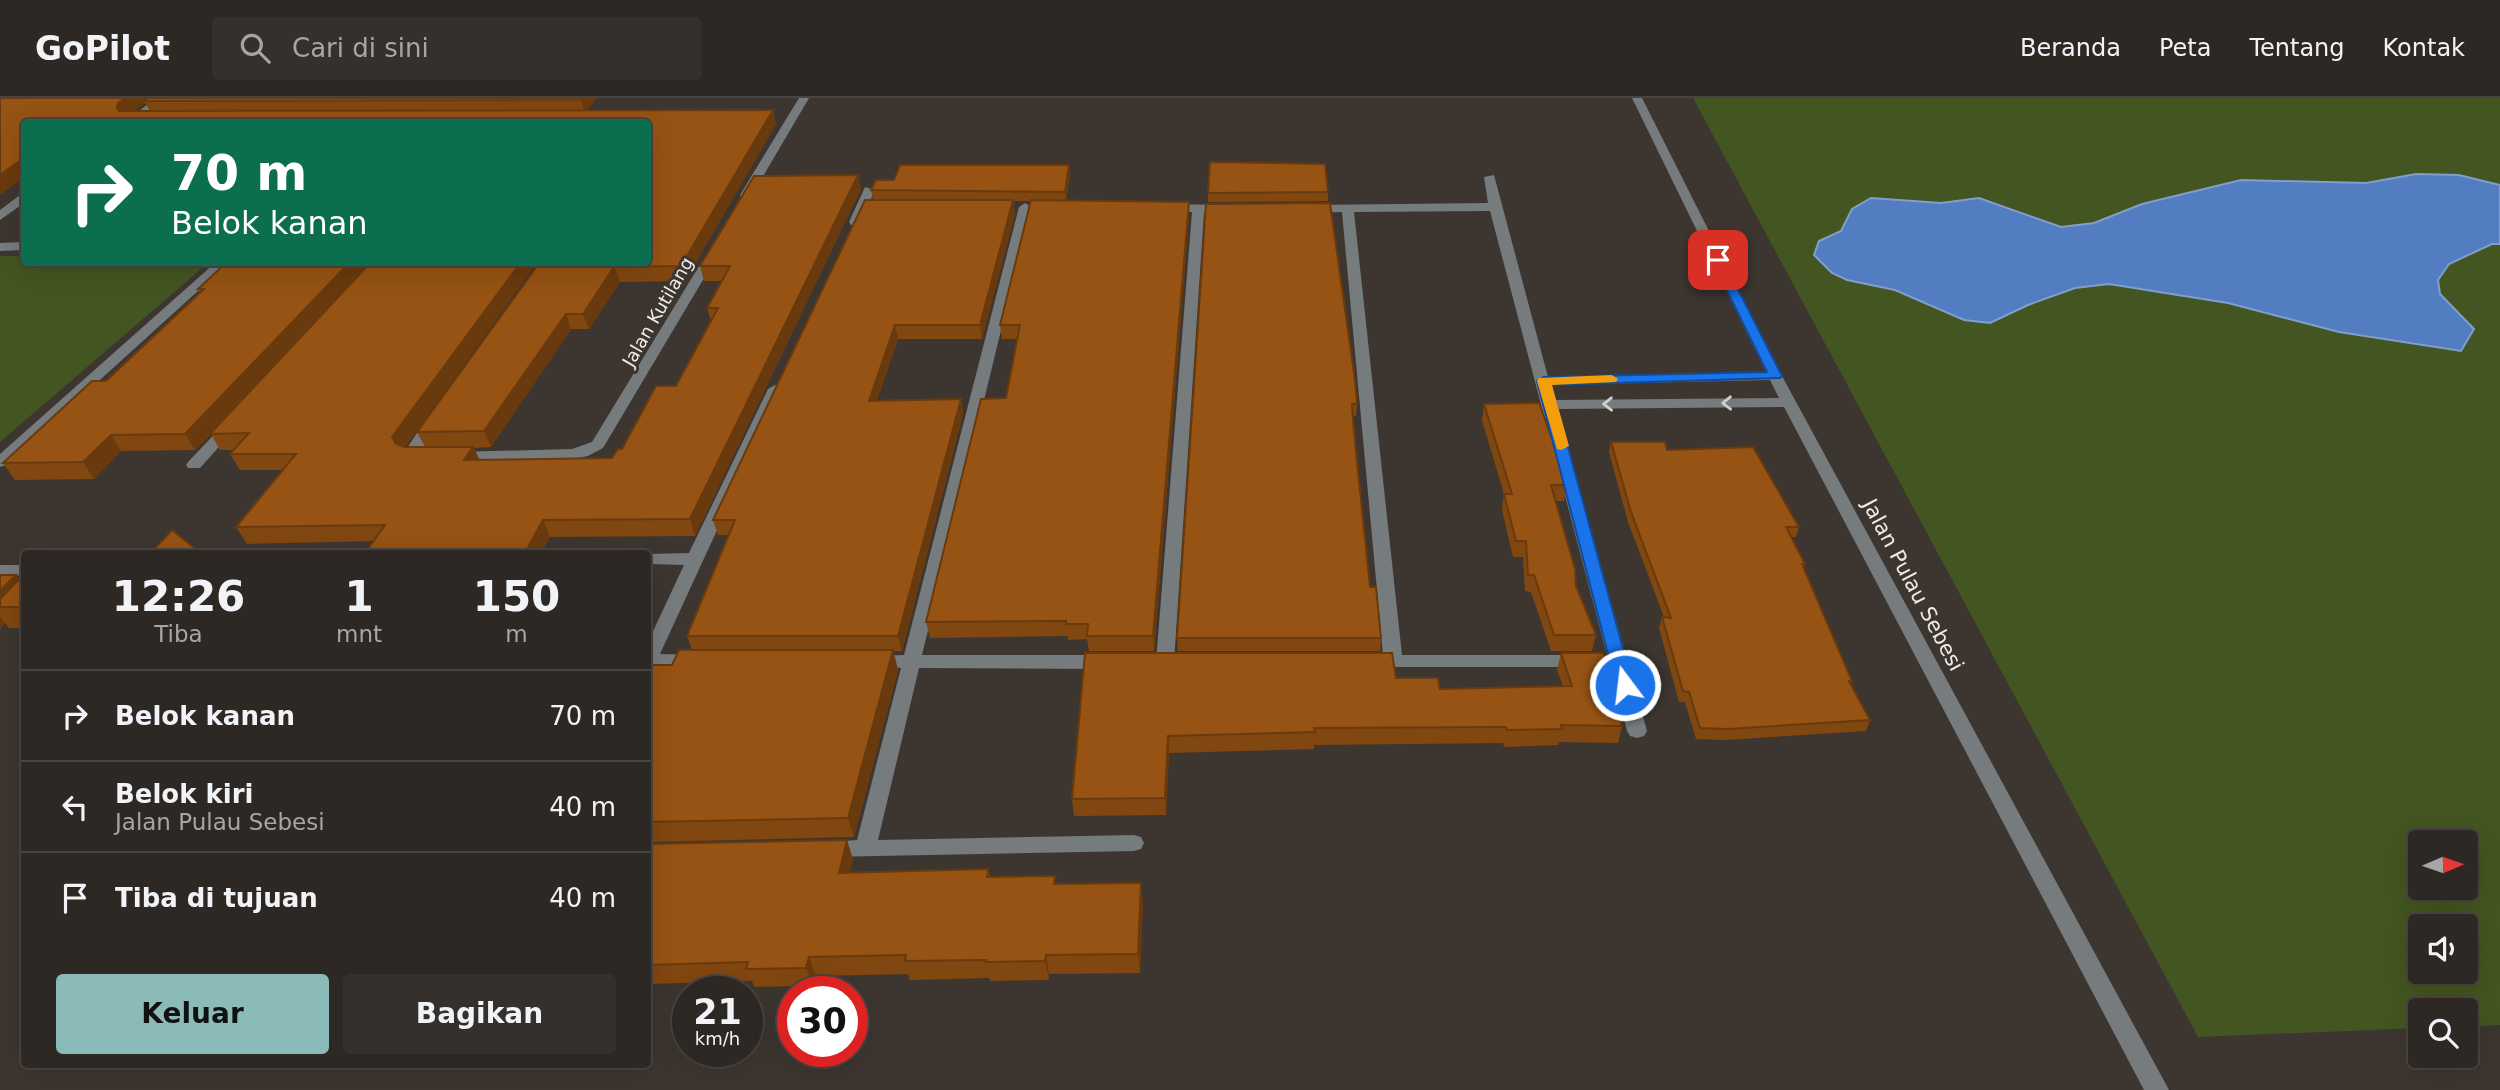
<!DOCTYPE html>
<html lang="id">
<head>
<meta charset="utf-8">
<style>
	body { margin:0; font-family:"DejaVu Sans",sans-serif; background:#36302c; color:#f1f3f6; height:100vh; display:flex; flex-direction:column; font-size:26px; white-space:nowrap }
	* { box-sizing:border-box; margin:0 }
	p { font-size:23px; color:#a7a6a6 }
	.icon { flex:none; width:38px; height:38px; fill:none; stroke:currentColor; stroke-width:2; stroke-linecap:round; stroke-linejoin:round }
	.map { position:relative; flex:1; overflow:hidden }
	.details { position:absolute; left:21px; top:452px; width:630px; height:518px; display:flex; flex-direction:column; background:#2e2824; border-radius:7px; box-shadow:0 7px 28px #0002,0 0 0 2px #494441 }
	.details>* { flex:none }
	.top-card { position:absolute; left:21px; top:21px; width:630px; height:147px; border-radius:7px; box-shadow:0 7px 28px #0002,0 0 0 2px #494441; background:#0b6e4f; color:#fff; overflow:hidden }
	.needle { width:46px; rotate:88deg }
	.tools { position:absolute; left:2408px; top:732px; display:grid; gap:14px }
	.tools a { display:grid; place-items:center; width:70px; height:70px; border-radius:7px; background:#2e2824; box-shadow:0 7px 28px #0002,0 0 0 2px #494441; font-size:35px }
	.speed { position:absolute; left:672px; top:878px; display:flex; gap:14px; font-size:35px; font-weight:700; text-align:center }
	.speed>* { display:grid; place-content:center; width:91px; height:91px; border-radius:50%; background:#2e2824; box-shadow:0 7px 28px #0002,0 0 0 2px #494441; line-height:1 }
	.speed small { font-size:18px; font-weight:400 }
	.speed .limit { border:10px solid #d22; background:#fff; color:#111 }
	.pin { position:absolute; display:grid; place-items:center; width:60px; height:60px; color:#fff; margin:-30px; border-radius:14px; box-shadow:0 4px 10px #0006 }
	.me { position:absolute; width:77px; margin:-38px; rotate:345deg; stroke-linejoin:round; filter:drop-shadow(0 0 5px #0008) }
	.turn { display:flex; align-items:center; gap:24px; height:147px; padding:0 35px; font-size:32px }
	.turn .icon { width:91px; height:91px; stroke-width:2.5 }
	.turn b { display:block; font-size:49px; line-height:60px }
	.eta { display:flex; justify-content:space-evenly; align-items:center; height:119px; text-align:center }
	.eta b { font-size:42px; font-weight:800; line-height:49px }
	.action { display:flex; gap:14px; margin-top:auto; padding:14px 35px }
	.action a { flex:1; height:80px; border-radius:7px; background:#8bbbb9; color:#111; font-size:28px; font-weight:800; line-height:80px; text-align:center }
	.action a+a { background:#36302c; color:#f1f3f6 }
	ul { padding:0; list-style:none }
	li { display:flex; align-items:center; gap:21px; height:91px; padding:0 35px; border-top:2px solid #494441 }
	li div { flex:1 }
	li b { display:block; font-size:26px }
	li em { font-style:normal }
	header { display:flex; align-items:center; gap:42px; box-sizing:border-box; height:98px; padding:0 35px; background:#2e2824; border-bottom:2px solid #494441 }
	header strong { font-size:33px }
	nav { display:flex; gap:38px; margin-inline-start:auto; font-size:24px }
	.search { width:490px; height:63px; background:#36302c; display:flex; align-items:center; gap:18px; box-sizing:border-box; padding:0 24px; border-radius:7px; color:#a7a6a6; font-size:26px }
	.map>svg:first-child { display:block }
	.green { fill:#435520; fill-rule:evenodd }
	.water { fill:#527dc1; stroke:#819ecc; stroke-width:2 }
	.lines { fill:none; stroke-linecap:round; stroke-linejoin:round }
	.minor { fill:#767b7d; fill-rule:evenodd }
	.wall { fill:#814710; fill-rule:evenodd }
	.shaded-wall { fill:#693a0d }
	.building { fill:#965313; stroke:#693a0d; stroke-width:2 }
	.oneway { stroke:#d1cfcc }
	.route { fill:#1a73e8; stroke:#114b97; stroke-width:2 }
	.slow { fill:#f59e0b }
	.labels { text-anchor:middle; stroke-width:6; stroke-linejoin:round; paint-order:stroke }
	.far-street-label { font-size:18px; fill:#efebe7; stroke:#3d3630 }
	.street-label { font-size:21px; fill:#efebe7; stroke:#3d3630 }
</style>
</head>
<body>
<header>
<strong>GoPilot</strong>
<div class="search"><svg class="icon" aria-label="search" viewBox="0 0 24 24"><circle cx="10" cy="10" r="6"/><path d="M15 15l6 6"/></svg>Cari di sini</div>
<nav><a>Beranda</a><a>Peta</a><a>Tentang</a><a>Kontak</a></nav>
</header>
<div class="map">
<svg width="2500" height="992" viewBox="0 0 2500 992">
	<rect width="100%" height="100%" fill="#3d3630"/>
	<path class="green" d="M 1693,0 L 2500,0 L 2500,927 L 2466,929 L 2466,912 L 2420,912 L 2420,930 L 2198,939 ZM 2420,744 L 2466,744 L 2466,789 L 2420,789 ZM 2420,828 L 2466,828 L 2466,873 L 2420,873 Z
		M 0,158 L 24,158 L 24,164 L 208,165 L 0,344 Z"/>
	<path class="water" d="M 2416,76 L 2459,77 L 2500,87 L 2500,146 L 2492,146 L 2449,166 L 2438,182 L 2440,196 L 2474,231 L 2461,253 L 2339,234 L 2228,205 L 2109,186 L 2075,190 L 2028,207 L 1990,225 L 1964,222 L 1895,192 L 1847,182 L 1832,175 L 1814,157 L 1819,143 L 1841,133 L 1852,111 L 1871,100 L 1941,105 L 1979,100 L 2061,129 L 2094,125 L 2142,106 L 2241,82 L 2366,85 Z"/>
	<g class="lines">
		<path class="minor" d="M 156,0 L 168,0 L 135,24 L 124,24 Z
			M 799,0 L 809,0 L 752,97 L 742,100 L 740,97 Z
			M 1632,0 L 1642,0 L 1782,278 L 2169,992 L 2144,992 L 1784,309 L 1557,311 L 1647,633 L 1644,638 L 1637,640 L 1630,638 L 1627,633 L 1611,569 L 1369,569 L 1362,568 L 1360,563 L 1362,558 L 1383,557 L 1342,114 L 1310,115 L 1304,111 L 1310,107 L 1488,105 L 1484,79 L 1494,77 L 1548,279 L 1766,274 ZM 1490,113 L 1607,557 L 1402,557 L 1354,114 ZM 1770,282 L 1779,300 L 1555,302 L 1551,287 Z
			M 865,89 L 875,92 L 859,127 L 851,127 L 849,124 Z
			M 20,97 L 24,97 L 24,105 L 0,122 L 0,112 Z
			M 1025,105 L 1031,109 L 922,557 L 1107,557 L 1114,559 L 1116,564 L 1114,569 L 1107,571 L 919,570 L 878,742 L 1134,737 L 1141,739 L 1144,745 L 1141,751 L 1134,753 L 826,759 L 819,757 L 815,751 L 819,745 L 857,742 L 901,570 L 865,568 L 863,563 L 865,558 L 904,557 L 1019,109 Z
			M 1166,106 L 1229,107 L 1235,111 L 1229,115 L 1204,114 L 1174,564 L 1172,569 L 1158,569 L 1156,564 L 1192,114 L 1162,113 L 1162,107 Z
			M 24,144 L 24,152 L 0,153 L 0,145 Z
			M 713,151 L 719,155 L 603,350 L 588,358 L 572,361 L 451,362 L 449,359 L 457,354 L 572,351 L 592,344 L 707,155 Z
			M 216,164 L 230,164 L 6,367 L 0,369 L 0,356 Z
			M 775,287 L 782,291 L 660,556 L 704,557 L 706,562 L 704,567 L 697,568 L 648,568 L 648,544 L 684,467 L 648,466 L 648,456 L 689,455 L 768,291 Z
			M 432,318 L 440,323 L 420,354 L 433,360 L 425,365 L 406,359 L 403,356 L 427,320 Z
			M 230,323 L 238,328 L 235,331 L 200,370 L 188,370 L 186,367 L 188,364 L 225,325 Z
			M 0,467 L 24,467 L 24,477 L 0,479 Z"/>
	</g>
	<path class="wall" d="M 0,0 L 597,0 L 587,12 L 773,12 L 776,26 L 685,183 L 620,184 L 589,231 L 571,231 L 491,349 L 474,350 L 480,362 L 612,360 L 622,351 L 676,288 L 711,223 L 707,210 L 722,183 L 704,183 L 700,168 L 861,91 L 695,438 L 550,439 L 247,446 L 236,429 L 283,372 L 240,372 L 230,356 L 234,352 L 220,352 L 211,336 L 195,352 L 121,353 L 94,381 L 15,382 L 3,365 L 106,283 L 200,195 L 198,191 L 371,164 L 537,164 L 405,349 L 425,349 L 417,334 L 648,24 L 24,24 ZM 145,5 L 150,13 L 134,13 L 139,9 Z
		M 1070,76 L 1066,103 L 1189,104 L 1189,118 L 1154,553 L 1089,553 L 1087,541 L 1068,542 L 1068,538 L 930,540 L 926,524 L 1006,300 L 1017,241 L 1002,241 L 1000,227 L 1030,103 L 1013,103 L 1015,116 L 982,241 L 898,241 L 877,302 L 961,301 L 963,316 L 902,553 L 893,553 L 898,572 L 854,739 L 648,744 L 648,567 L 672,567 L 692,552 L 687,538 L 729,437 L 718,437 L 713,422 L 873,101 L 871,92 Z
		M 1328,94 L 1328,103 L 1208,104 L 1208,95 Z
		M 1206,106 L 1357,306 L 1356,318 L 1353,318 L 1354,334 L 1370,489 L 1381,540 L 1380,553 L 1178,553 L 1177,540 Z
		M 1484,306 L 1567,387 L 1564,403 L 1555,403 L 1576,488 L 1596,537 L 1592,553 L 1551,553 L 1531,494 L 1525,493 L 1523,459 L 1513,459 L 1502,412 L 1504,396 L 1482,322 Z
		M 1611,344 L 1667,352 L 1799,429 L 1796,439 L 1791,439 L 1805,466 L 1804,470 L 1852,583 L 1850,586 L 1870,622 L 1866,633 L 1725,642 L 1696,641 L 1685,604 L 1679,604 L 1659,530 L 1662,519 L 1664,519 L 1628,424 L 1609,354 Z
		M 24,476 L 24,530 L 9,530 L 5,525 L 0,531 L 0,477 L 19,481 Z
		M 1085,555 L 1396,580 L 1440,591 L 1563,588 L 1557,572 L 1561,555 L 1622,628 L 1618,645 L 1559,644 L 1558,647 L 1504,649 L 1503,645 L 1314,647 L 1314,651 L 1169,655 L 1166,717 L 1074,718 L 1072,701 Z
		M 648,746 L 853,761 L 849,774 L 988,771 L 990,779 L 1056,786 L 1143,804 L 1140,875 L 1049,876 L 1049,882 L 990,883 L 989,880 L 910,882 L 908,876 L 816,878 L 813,888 L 754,889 L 752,883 L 648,886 Z"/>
	<path class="shaded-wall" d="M 126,0 L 152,0 L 144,3 L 145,5 L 125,19 L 117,10 L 118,5 Z
		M 582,0 L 597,0 L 585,15 L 581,2 Z
		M 773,12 L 776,26 L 685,183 L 681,168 Z
		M 24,60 L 24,80 L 0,97 L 0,77 Z
		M 1069,67 L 1070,76 L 1066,103 L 1065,94 Z
		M 858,77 L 861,91 L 695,438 L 690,421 Z
		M 1013,102 L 1015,116 L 982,241 L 980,227 Z
		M 1189,104 L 1189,118 L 1154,553 L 1153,538 Z
		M 350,164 L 371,164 L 195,352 L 185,336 Z
		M 521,164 L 537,164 L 401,355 L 392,339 Z
		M 614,169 L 620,184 L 589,231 L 583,216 Z
		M 566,216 L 571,231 L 491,349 L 484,333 Z
		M 895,227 L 898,241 L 872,317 L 869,303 Z
		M 961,301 L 963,316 L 902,553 L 898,538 Z
		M 111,337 L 121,353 L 94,381 L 83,364 Z
		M 473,349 L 481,365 L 464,362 Z
		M 543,422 L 550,439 L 541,455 L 525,455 Z
		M 16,477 L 24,488 L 0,509 L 0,493 Z
		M 0,519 L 5,525 L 0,531 Z
		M 893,552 L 898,572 L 854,739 L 848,720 Z
		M 1168,638 L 1169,655 L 1166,717 L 1165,700 Z
		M 847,742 L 853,761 L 845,794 L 839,775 Z
		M 1141,785 L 1143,804 L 1140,875 L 1138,856 Z
		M 1046,857 L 1049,876 L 1049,882 L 1045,863 Z
		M 809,859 L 816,878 L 813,888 L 806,870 Z"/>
	<path class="building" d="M 1,0 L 126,0 L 118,5 L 117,10 L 119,13 L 773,12 L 681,168 L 614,169 L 583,216 L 566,216 L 484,333 L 417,334 L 540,164 L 648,164 L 648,24 L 24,24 L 24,60 L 0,77 L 0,1 Z
		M 148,0 L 582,0 L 581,2 L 144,3 Z
		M 1210,64 L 1325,66 L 1328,94 L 1208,95 Z
		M 900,67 L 1069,67 L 1065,94 L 871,92 L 876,82 L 894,82 Z
		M 858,77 L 690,421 L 543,422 L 525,455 L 365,455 L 385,427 L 236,429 L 296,356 L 230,356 L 249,335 L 210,336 L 371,164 L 521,164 L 392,339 L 396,346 L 404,349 L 473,349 L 464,362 L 612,360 L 618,351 L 622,351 L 656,288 L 676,288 L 718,210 L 707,210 L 730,168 L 700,168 L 754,78 Z
		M 865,102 L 1013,102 L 980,227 L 895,227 L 869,303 L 961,301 L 898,538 L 687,538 L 735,422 L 713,422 Z
		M 1031,102 L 1189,104 L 1153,538 L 1087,538 L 1088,526 L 1066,526 L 1066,523 L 926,524 L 981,301 L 1006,300 L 1020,227 L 1000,227 Z
		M 1330,105 L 1355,282 L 1357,306 L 1352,306 L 1354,334 L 1370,489 L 1376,489 L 1381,540 L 1177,540 L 1206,106 Z
		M 227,164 L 350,164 L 185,336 L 111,337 L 83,364 L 3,365 L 92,283 L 106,283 L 204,191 L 198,191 Z
		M 1539,305 L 1551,338 L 1554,338 L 1567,387 L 1551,387 L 1575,471 L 1576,488 L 1596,537 L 1554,537 L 1534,477 L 1528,477 L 1526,443 L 1516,443 L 1504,396 L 1512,396 L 1484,306 Z
		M 1611,344 L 1665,344 L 1667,352 L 1753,349 L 1799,429 L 1786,429 L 1805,466 L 1802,466 L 1852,583 L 1849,583 L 1870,622 L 1728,631 L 1700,630 L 1689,594 L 1683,593 L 1662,519 L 1671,520 L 1631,414 Z
		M 172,432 L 198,453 L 196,455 L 151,455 Z
		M 24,476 L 24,509 L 0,509 L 0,501 Z
		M 0,477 L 16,477 L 0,493 Z
		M 679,552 L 893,552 L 848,720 L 648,724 L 648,567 L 672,567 Z
		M 1085,555 L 1392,555 L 1396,580 L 1438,580 L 1440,591 L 1572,588 L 1561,555 L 1604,555 L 1622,628 L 1561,627 L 1562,631 L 1507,632 L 1506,629 L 1314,630 L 1315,634 L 1168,638 L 1165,700 L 1072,701 Z
		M 847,742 L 839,775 L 988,771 L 987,779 L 1055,778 L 1054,786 L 1141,785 L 1138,856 L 1046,857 L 1045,863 L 986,864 L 986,862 L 905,863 L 906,857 L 809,859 L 806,870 L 746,871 L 748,864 L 648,867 L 648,746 Z"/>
	<defs><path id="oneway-chevron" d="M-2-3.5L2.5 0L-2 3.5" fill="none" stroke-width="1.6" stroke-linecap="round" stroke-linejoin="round" transform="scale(1.75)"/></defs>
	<g class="oneway">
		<use href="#oneway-chevron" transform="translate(1727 305) rotate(179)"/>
		<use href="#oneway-chevron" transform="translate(1608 306) rotate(179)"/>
	</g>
	<path class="route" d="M 1713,159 L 1723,162 L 1782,278 L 1780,280 L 1551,287 L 1633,587 L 1625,593 L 1616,587 L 1537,283 L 1544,279 L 1767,274 L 1712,162 Z"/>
	<path class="slow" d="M 1612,277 L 1618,281 L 1616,284 L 1552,287 L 1569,348 L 1561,352 L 1557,351 L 1537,283 L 1539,280 Z"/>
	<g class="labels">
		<g class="far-street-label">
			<text transform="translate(658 214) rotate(-60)" y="6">Jalan Kutilang</text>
		</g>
		<g class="street-label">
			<text transform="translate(1913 487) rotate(62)" y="7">Jalan Pulau Sebesi</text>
		</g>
	</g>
</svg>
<div class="tools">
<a><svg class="needle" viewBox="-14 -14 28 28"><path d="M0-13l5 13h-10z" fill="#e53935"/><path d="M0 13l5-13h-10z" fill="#a7a6a6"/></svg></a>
<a><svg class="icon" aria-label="sound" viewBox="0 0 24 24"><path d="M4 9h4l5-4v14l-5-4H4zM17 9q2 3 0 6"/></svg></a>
<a><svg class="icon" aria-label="search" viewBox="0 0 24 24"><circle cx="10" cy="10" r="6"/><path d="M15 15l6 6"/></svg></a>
</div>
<div class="speed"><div>21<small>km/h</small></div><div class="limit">30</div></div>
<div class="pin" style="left:1718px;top:162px;background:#d93025"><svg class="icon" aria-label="arrive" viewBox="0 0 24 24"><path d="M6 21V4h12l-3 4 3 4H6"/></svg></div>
<svg class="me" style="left:1625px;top:587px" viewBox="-20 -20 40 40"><circle r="17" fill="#1a73e8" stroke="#fff" stroke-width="3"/><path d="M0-11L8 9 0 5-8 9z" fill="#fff"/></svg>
<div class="top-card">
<div class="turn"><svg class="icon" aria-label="right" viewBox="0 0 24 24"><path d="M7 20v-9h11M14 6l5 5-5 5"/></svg><div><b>70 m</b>Belok kanan</div></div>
</div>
<section class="details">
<div class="eta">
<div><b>12:26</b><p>Tiba</p></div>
<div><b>1</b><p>mnt</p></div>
<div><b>150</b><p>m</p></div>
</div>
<ul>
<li><svg class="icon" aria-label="right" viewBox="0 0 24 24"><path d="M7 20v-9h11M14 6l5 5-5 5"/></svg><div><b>Belok kanan</b></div><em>70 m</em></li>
<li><svg class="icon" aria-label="left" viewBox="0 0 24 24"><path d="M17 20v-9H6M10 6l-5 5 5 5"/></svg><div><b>Belok kiri</b><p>Jalan Pulau Sebesi</p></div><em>40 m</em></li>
<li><svg class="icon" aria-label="arrive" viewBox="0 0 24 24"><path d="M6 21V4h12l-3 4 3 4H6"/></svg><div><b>Tiba di tujuan</b></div><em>40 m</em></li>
</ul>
<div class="action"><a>Keluar</a><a>Bagikan</a></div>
</section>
</div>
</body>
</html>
